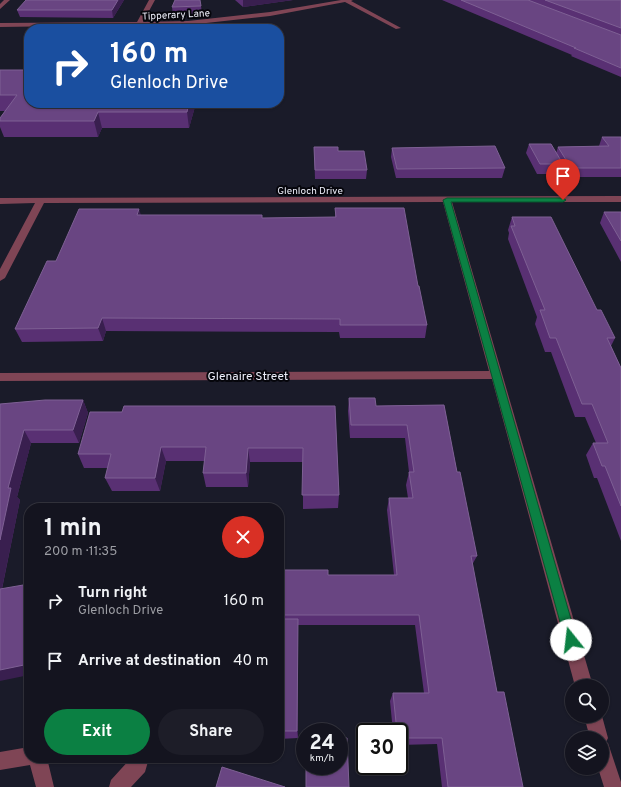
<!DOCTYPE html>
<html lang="en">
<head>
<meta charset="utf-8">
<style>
	body { margin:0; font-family:Overpass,sans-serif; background:#1d1d28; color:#f1f3f6; height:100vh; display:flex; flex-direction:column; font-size:15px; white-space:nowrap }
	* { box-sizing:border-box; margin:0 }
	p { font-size:13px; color:#9d9ea4 }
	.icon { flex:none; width:22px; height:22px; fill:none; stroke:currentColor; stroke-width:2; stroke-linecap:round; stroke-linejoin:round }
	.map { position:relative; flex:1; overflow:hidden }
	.panel { position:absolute; left:24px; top:503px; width:260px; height:260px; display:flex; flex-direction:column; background:#14141f; border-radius:16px; box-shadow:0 1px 3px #0004,0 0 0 1px #33333d }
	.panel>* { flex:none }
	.guide { position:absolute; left:24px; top:24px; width:260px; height:84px; border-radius:16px; box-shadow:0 1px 3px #0004,0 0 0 1px #33333d; background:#1a4fa0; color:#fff; overflow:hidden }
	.tools { position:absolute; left:565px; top:679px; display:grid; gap:8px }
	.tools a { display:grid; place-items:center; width:44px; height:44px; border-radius:50%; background:#14141f; box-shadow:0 1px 3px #0004,0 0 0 1px #33333d; font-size:20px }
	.speed { position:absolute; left:296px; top:723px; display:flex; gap:8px; font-size:20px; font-weight:700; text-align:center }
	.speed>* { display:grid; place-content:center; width:52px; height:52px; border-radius:50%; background:#14141f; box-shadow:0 1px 3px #0004,0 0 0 1px #33333d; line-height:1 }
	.speed small { font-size:10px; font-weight:400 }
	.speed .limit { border:2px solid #111; border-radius:6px; background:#fff; color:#111 }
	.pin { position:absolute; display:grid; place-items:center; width:34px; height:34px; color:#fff; margin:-41px -17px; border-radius:50% 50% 50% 0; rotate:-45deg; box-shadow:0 0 4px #0007 }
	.pin .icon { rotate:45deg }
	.me { position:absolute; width:44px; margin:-22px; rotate:344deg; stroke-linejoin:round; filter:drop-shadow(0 0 3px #0008) }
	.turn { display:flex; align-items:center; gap:14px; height:84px; padding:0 20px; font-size:18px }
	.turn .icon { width:52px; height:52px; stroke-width:2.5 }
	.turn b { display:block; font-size:28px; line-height:34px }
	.round { display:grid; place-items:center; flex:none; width:42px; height:42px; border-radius:21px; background:#1d1d28 }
	.summary { display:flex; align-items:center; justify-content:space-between; height:68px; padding:0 20px }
	h1 { font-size:24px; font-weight:700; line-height:30px }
	.primary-button { display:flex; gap:8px; margin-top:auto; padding:8px 20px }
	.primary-button a { flex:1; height:46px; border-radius:24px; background:#0b8043; color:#fff; font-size:16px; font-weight:700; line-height:46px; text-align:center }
	.primary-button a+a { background:#1d1d28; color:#f1f3f6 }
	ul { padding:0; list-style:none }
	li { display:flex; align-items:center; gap:12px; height:60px; padding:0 20px }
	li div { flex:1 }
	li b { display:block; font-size:15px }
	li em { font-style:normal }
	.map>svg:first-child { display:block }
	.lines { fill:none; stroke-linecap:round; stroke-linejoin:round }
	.minor { fill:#7f4555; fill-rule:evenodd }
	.wall { fill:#593073 }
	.shaded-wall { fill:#391f4f }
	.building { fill:#694582; stroke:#7e6094 }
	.route { fill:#0b8043; stroke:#07532c }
	.labels { text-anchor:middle; stroke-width:4; stroke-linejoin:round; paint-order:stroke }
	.far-street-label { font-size:10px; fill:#eeeffa; stroke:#06060c }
	.street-label { font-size:12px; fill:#eeeffa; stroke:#06060c }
</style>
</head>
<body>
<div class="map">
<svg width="621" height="787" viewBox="0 0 621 787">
	<rect width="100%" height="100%" fill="#1a1b29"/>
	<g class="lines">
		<path class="minor" d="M 4,0 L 10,0 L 0,9 L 0,4 Z
			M 149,0 L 155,0 L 143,22 L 188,21 L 270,12 L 341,0 L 353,0 L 351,1 L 401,28 L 396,29 L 345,2 L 270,16 L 188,25 L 141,25 L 138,27 L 135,25 L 0,27 L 0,23 L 137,22 Z
			M 621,196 L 621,202 L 452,202 L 593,686 L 575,686 L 492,379 L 0,381 L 0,373 L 489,371 L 443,202 L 44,203 L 5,278 L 0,281 L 0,269 L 35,203 L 0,204 L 0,198 Z
			M 584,716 L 602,716 L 608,738 L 606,742 L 608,743 L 621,782 L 621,787 L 604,787 L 598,768 L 602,768 L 602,738 L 590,738 Z
			M 29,747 L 29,758 L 47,758 L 54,787 L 36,787 L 30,765 L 0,770 L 0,752 Z
			M 131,758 L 149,758 L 145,772 L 131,787 L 109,787 L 111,780 Z"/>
	</g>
	<path class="wall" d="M 124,0 L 113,18 L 20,17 L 17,10 Z
		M 235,0 L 293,0 L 243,7 Z
		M 442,0 L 621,0 L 621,77 L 571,56 L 572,55 Z
		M 201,6 L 202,13 L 173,15 L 172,7 Z
		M 0,70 L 29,103 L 196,103 L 189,128 L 102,128 L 98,137 L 4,137 L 0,127 L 0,118 L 5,111 L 0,111 Z
		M 602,137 L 621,137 L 621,177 L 568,177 L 562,168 L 560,174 L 537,174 L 526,153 L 529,144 L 556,153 L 558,147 L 599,146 Z
		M 314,147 L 338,151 L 367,170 L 366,179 L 315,179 Z
		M 392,148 L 505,168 L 502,178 L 396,178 L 391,157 Z
		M 335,208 L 418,286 L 427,325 L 425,338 L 340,338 L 339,332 L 106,331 L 103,341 L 22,342 L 15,329 L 56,261 L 141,215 L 263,218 L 335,217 Z
		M 604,212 L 621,212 L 621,262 L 600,223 Z
		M 512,217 L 597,310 L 615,338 L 611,346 L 621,368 L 621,541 L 597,478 L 594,478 L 586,455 L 593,443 L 596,443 L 585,417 L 575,417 L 551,352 L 545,352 L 535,324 L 537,317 L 508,239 L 509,233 L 508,230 Z
		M 349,398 L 376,406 L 444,405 L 457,472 L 477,556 L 472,565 L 497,692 L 523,787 L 442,787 L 437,744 L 399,745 L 399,732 L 393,732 L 390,701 L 393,693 L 424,693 L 415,625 L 298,625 L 298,738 L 279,739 L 279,619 L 281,619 L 281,615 L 328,575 L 394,575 L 387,510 L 389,498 L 408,498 L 406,485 L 409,472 L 405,438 L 350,438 L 348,411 Z
		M 83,400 L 88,413 L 79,443 L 31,443 L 17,497 L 20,500 L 2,589 L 0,681 L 0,404 Z
		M 335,406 L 339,495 L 338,508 L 303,509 L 303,462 L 250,462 L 248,487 L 206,487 L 203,473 L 205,461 L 166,461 L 160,491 L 112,491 L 105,478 L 108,468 L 84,468 L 78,454 L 122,412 Z"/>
	<path class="shaded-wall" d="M 118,0 L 124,0 L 113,18 L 112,10 Z
		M 243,0 L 293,0 L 243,7 Z
		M 189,103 L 196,103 L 189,128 L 187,112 Z
		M 98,112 L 102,128 L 98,137 L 94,121 Z
		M 139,209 L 143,221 L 137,215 Z
		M 102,318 L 106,331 L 103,341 L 98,328 Z
		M 83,400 L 88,413 L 79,443 L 73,430 Z
		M 24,430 L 31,443 L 17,497 L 20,500 L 0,598 L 0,540 L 8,488 Z
		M 161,447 L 166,461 L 160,491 L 155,478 Z
		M 248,448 L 250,462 L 248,487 L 246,473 Z
		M 29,606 L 29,675 L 0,681 L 0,670 Z
		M 298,619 L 298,738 L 297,731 Z"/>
	<path class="building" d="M 26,0 L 118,0 L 112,10 L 17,10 Z
		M 175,0 L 200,0 L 201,6 L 172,7 Z
		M 461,0 L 528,0 L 621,35 L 621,68 L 574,48 L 576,48 Z
		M 545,0 L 621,0 L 621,28 Z
		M 0,70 L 29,70 L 29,103 L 189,103 L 187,112 L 98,112 L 94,121 L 0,121 L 0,118 L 17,95 L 0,95 Z
		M 602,137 L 621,137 L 621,168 L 571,168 L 558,147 L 609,146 Z
		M 529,144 L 551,144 L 563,164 L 540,164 Z
		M 495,146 L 505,168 L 397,169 L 392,148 Z
		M 314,147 L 338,147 L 338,151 L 364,151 L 367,170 L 315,170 Z
		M 335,208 L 404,208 L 418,286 L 419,286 L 427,325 L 340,325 L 340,319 L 102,318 L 98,328 L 15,329 L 47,261 L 56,261 L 79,209 L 139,209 L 137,215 L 262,215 L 262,218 L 336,217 Z
		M 604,212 L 621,212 L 621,241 Z
		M 512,217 L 551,217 L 597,310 L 601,310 L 615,338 L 607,338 L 621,368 L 621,506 L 605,466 L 602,466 L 593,443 L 608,443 L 592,404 L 582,404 L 556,338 L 550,338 L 540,310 L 545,310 L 511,226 L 515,226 Z
		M 349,398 L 375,398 L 376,406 L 444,405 L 457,472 L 460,472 L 477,556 L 471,556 L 497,692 L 504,692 L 523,787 L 448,787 L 442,738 L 399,738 L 399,732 L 397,732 L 393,693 L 429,693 L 419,615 L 281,615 L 282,570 L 328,570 L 328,575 L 397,575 L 389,498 L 413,498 L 409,472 L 414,472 L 407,425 L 351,425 Z
		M 45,400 L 83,400 L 73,430 L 24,430 L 8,488 L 11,488 L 0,540 L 0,404 Z
		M 124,406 L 335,406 L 339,495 L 302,495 L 303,448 L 248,448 L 246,473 L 203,473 L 206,447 L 161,447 L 155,478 L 105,478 L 111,454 L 78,454 L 90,412 L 122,412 Z
		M 29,584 L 29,606 L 24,665 L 0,670 L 0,589 Z
		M 279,619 L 298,619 L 297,731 L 279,731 Z
		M 339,738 L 347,738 L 349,787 L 306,787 L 306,766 L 339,766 Z
		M 222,767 L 285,787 L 216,787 Z"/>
	<path class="route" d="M 447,198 L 563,198 L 566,200 L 563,202 L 451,202 L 577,640 L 575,644 L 571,646 L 567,644 L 565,640 L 443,200 Z"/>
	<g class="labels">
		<g class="far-street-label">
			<text transform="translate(176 14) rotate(-3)" y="4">Tipperary Lane</text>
			<text x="310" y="194">Glenloch Drive</text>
		</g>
		<g class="street-label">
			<text x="248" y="380">Glenaire Street</text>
		</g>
	</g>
</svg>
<div class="tools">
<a><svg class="icon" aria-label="search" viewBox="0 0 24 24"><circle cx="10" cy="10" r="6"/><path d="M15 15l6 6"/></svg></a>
<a><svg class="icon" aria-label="layers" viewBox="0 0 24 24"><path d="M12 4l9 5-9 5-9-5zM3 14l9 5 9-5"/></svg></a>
</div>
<div class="speed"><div>24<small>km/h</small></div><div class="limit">30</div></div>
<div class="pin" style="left:563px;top:200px;background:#d93025"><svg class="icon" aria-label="arrive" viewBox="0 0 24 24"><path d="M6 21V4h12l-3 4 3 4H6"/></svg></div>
<svg class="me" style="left:571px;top:640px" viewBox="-20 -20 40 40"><circle r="19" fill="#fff"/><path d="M0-13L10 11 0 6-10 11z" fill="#0b8043"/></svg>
<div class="guide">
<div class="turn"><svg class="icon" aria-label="right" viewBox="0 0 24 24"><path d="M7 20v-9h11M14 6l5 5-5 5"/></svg><div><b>160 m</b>Glenloch Drive</div></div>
</div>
<section class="panel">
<div class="summary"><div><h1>1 min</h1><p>200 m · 11:35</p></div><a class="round" style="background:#d93025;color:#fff"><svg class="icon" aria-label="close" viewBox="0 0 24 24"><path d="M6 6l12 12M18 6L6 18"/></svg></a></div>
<ul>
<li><svg class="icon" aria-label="right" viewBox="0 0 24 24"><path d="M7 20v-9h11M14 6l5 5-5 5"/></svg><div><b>Turn right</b><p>Glenloch Drive</p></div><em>160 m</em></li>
<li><svg class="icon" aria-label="arrive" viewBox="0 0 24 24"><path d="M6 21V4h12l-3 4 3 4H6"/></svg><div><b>Arrive at destination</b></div><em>40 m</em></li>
</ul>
<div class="primary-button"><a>Exit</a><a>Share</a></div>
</section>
</div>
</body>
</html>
